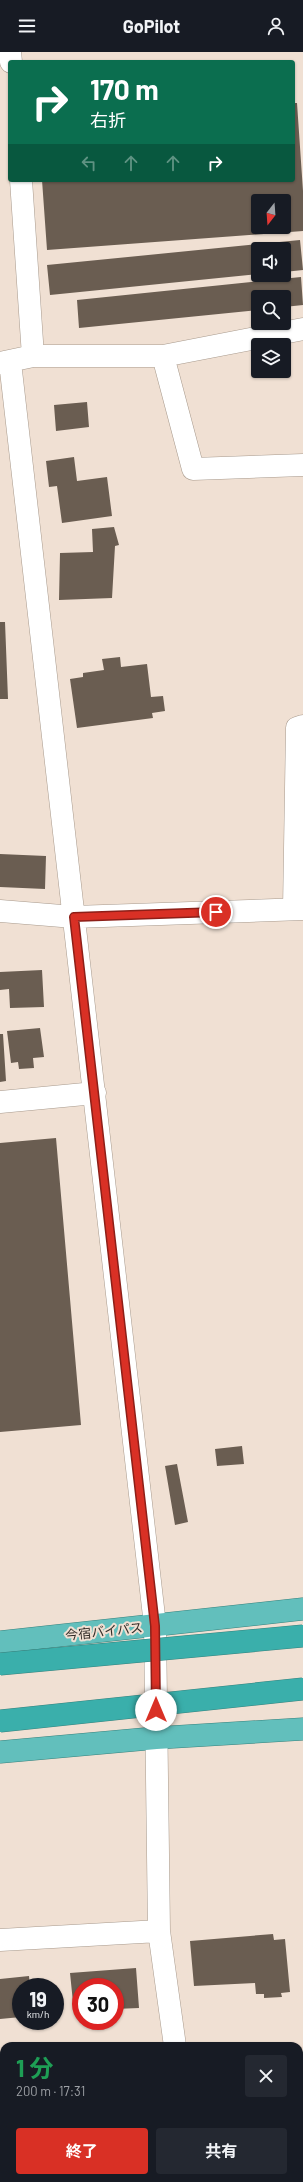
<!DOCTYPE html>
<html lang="ja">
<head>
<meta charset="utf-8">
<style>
	body { margin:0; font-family:Barlow,"Noto Sans JP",sans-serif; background:#242831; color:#f1f3f6; height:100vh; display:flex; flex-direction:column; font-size:15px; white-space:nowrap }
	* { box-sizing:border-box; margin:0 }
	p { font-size:13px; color:#9ea1a6 }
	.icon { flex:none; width:22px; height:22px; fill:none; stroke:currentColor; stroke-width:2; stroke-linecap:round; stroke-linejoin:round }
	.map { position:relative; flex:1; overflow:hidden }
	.panel { position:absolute; left:0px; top:1990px; width:303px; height:140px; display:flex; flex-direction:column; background:#171b24; border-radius:12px 12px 0 0; box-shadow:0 1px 3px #0004 }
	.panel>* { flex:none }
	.hud { position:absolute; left:8px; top:8px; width:287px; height:122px; border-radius:4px; box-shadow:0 1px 3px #0004; background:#0b6e4f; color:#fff; overflow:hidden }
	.needle { width:26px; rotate:197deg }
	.tools { position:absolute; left:251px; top:142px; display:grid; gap:8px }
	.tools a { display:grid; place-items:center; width:40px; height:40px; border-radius:4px; background:#171b24; box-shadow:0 1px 3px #0004; font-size:20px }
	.speed { position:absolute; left:12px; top:1926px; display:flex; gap:8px; font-size:20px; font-weight:700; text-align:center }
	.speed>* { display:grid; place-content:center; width:52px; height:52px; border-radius:50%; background:#171b24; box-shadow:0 1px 3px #0004; line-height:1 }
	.speed small { font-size:10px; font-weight:400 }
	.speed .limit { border:6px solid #d22; background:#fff; color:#111 }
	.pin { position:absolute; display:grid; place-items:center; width:34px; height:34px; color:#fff; margin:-17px; border:2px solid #fff; border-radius:50%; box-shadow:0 1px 4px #0007 }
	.me { position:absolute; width:44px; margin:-22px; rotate:0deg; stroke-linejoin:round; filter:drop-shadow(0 0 3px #0008) }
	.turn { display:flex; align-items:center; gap:14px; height:84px; padding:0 16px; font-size:18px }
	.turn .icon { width:52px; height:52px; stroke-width:2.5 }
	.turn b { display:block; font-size:28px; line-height:34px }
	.lanes { display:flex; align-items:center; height:38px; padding:0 16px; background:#0003; justify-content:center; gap:20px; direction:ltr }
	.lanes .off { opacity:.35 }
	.round { display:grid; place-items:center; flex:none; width:42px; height:42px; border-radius:4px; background:#242831 }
	.head { display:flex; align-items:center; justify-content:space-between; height:68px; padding:0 16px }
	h1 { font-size:24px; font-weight:700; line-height:30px; color:#1e9e55 }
	.button { display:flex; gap:8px; margin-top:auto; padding:8px 16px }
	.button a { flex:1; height:46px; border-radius:4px; background:#d93025; color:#fff; font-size:16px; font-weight:700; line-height:46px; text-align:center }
	.button a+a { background:#242831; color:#f1f3f6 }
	header { display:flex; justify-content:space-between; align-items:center; height:52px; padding:0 16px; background:#171b24; font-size:18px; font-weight:700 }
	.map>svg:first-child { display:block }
	.building { fill:#6a5d51; fill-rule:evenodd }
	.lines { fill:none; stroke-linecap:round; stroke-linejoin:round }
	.minor-casing { stroke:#a89a8d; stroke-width:23 }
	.trunk-casing { stroke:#38827d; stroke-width:23 }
	.minor { stroke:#fff; stroke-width:22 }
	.trunk { stroke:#62bfbc; stroke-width:22 }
	.motorway-bridge-casing { stroke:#38827d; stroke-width:23; stroke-linecap:butt }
	.motorway-bridge { stroke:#3aafab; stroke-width:22 }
	.route-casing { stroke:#8d1f18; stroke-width:10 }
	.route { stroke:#d93025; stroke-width:7 }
	.labels { text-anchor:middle; stroke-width:4; stroke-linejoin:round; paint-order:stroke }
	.street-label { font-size:13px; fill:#332d28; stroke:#f0e0d3 }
</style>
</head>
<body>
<header><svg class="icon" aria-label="menu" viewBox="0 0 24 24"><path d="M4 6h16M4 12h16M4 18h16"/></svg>GoPilot<svg class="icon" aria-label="person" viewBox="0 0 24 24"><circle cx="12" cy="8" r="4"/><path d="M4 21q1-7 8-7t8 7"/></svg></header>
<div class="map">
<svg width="303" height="2130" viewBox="0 0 303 2130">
	<rect width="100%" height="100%" fill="#f0e0d3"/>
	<path class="building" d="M 293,51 L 297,51 L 303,139 L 303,179 L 47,198 L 42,128 L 293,128 ZM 258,149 L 284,149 L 284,175 L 258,175 Z
		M 300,188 L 303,218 L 284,220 L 284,197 L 258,197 L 258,222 L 50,243 L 47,213 Z
		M 301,225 L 303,253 L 284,255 L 284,245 L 258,245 L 258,258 L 79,276 L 77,248 Z
		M 87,350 L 89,375 L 56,379 L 54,353 Z
		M 74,405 L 77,429 L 107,425 L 112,464 L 62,471 L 57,434 L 49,435 L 46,409 Z
		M 114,475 L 119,493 L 115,494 L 112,546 L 59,548 L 60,501 L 93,500 L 92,477 Z
		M 0,570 L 5,570 L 8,647 L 0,647 Z
		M 120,605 L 121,615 L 147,612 L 151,645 L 163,644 L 165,659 L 152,661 L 153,666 L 77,676 L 70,627 L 83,625 L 83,621 L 104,618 L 102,607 Z
		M 0,802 L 46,804 L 45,837 L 0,835 Z
		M 42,918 L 44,955 L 10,956 L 9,937 L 0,938 L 0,920 Z
		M 40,976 L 44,1005 L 33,1006 L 34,1016 L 19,1017 L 18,1010 L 11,1011 L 7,979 Z
		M 0,982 L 3,982 L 6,1029 L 0,1030 Z
		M 56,1086 L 81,1373 L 0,1380 L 0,1091 Z
		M 242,1394 L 244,1412 L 217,1414 L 215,1397 Z
		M 177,1412 L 188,1470 L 175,1473 L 165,1414 Z
		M 273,1882 L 274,1888 L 285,1887 L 290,1940 L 281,1941 L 282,1945 L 264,1946 L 264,1942 L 256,1942 L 255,1931 L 194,1934 L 190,1889 Z
		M 136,1916 L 139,1956 L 115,1957 L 115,1935 L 81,1935 L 81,1960 L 74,1960 L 70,1921 Z
		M 29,1924 L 30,1935 L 21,1935 L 21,1965 L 0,1967 L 0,1927 Z
		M 4,2001 L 4,2106 L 0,2106 L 0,2002 Z
		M 299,2098 L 303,2098 L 303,2124 L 299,2124 Z
		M 225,2126 L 251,2126 L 251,2130 L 226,2130 Z"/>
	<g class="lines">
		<g class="minor-casing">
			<path id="minor" d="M 10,0 L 11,10
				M 21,128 L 33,304
				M 163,304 L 193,417 L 303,413
				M 10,310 L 155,1573 L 159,1879 L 175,1994
				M 0,311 L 33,304 L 163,304 L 303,277
				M 294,857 L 297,676 L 303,674
				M 0,859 L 74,865 L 303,857
				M 0,1050 L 95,1041
				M 0,1888 L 159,1879
				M 194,2126 L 194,2130"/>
		</g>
		<g class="trunk-casing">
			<path id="trunk" d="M 0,1590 L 303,1557
				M 0,1700 L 156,1686 L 303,1677"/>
		</g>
		<use href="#minor" class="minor"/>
		<use href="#trunk" class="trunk"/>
		<g class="motorway-bridge-casing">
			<path id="motorway-bridge" d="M 0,1612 L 303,1584
				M 0,1669 L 303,1637"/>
		</g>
		<use href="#motorway-bridge" class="motorway-bridge"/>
	</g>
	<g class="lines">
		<g class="route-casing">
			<path id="route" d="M 156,1658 L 155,1574 L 74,865 L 216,860"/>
		</g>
		<use href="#route" class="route"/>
	</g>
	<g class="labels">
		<g class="street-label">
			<text transform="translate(104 1579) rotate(-6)" y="5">今宿バイパス</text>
		</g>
	</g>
</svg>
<div class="tools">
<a><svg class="needle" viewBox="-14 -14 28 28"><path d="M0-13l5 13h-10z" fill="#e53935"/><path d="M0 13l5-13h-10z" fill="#9ea1a6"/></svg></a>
<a><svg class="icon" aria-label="sound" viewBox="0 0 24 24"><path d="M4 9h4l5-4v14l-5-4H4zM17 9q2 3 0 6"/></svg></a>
<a><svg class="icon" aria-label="search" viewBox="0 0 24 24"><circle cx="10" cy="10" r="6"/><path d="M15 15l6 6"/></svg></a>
<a><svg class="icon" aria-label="layers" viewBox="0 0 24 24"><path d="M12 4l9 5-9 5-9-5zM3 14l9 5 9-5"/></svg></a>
</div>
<div class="speed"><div>19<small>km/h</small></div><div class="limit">30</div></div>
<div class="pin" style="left:216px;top:860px;background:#d93025"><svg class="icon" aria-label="arrive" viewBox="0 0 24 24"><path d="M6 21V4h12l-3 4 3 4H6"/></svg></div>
<svg class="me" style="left:156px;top:1658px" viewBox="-20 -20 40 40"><circle r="19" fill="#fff"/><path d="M0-13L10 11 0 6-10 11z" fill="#d93025"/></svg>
<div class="hud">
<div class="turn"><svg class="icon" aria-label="right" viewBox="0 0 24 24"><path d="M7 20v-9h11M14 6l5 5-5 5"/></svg><div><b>170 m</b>右折</div></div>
<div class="lanes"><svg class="icon off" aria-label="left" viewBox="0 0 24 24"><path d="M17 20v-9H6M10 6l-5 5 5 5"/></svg><svg class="icon off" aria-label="ahead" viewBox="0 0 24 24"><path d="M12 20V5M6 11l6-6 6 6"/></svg><svg class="icon off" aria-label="ahead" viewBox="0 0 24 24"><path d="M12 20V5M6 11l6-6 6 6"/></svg><svg class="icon" aria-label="right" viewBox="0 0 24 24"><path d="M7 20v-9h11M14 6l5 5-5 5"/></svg></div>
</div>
<section class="panel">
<div class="head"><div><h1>1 分</h1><p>200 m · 17:31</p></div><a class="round"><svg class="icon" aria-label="close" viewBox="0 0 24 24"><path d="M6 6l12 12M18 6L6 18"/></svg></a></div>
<div class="button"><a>終了</a><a>共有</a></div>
</section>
</div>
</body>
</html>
